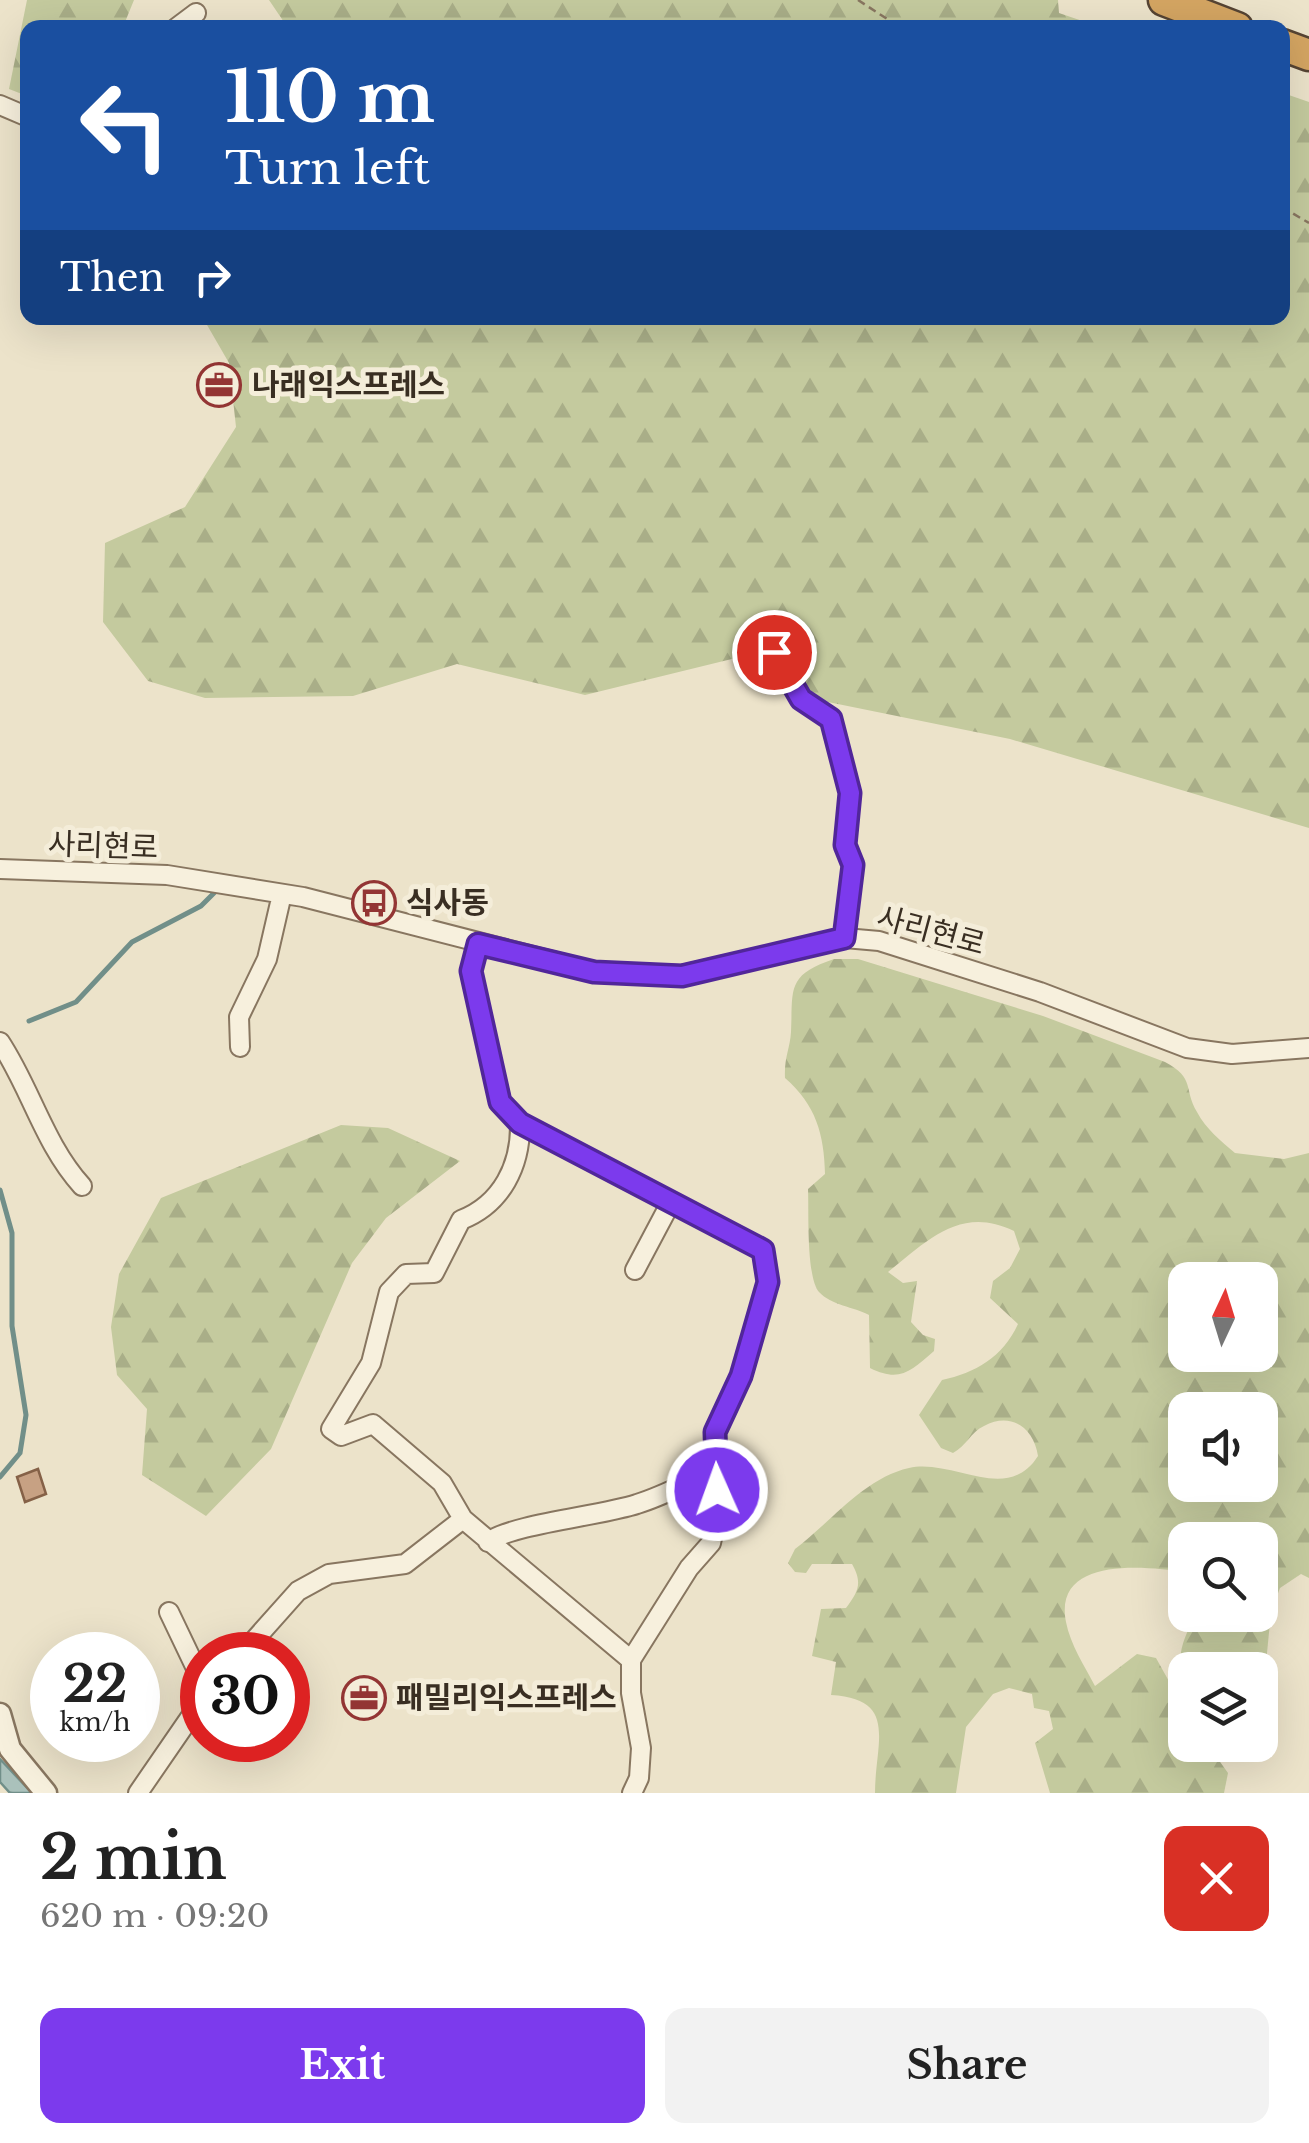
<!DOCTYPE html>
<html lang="en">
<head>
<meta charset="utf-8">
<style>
	body { margin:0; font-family:"Libre Baskerville","Noto Sans KR",serif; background:#f2f2f2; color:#222; height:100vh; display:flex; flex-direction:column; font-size:38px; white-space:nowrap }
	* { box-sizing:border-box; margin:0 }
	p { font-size:32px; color:#767676 }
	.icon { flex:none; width:55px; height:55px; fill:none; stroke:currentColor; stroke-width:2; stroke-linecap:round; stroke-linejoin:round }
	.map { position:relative; height:1793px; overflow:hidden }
	.details { display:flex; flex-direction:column; background:#fff; flex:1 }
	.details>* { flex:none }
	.hud { position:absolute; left:20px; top:20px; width:1270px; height:305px; border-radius:20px; box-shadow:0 10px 40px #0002; background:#1a4fa0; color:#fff; overflow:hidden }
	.needle { width:65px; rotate:4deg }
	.controls { position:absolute; left:1168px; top:1262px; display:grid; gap:20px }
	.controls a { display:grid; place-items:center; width:110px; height:110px; border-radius:20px; background:#fff; box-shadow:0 10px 40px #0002; font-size:50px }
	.speed { position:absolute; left:30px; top:1632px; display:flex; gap:20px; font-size:50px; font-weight:700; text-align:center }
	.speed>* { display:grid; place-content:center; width:130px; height:130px; border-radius:50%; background:#fff; box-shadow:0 10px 40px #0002; line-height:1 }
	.speed small { font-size:25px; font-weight:400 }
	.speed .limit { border:15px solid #d22; background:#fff; color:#111 }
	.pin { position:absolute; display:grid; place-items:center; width:85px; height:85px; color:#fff; margin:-42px; border:5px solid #fff; border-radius:50%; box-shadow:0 2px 10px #0007 }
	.me { position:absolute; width:110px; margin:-55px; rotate:358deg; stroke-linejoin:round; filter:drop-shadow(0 0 8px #0008) }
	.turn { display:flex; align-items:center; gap:35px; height:210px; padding:0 40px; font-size:45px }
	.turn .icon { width:130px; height:130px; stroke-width:2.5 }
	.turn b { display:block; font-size:70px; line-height:85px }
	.then { display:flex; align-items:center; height:95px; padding:0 40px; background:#0003; gap:20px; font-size:38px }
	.round { display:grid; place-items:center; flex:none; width:105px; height:105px; border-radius:20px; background:#f2f2f2 }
	.summary { display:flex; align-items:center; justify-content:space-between; height:170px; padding:0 40px }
	h1 { font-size:60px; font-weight:700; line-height:75px }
	.action { display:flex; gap:20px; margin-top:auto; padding:20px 40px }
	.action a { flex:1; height:115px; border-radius:20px; background:#7c3aed; color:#fff; font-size:40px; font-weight:700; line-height:115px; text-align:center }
	.action a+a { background:#f2f2f2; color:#222 }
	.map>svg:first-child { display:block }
	.forest { fill:url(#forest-firs); fill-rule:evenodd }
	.water { fill:url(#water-ripples); stroke:#718f89; stroke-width:2.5 }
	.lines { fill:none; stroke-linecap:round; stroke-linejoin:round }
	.stream { stroke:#718f89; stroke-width:5 }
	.building { fill:#c7a183; stroke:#856147; stroke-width:2.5 }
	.minor-casing { stroke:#887660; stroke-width:22 }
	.tertiary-casing { stroke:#887660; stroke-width:25 }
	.motorway-casing { stroke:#564433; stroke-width:35 }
	.path { stroke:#887660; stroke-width:2.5; stroke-dasharray:8 5; stroke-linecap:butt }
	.minor { stroke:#f7f0dd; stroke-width:18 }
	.tertiary { stroke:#f7f0dd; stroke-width:20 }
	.motorway { stroke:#d4a562; stroke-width:30 }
	.route-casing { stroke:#51269a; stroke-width:25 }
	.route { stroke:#7c3aed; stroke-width:18 }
	.labels { text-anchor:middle; stroke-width:10; stroke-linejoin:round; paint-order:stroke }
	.poi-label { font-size:30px; font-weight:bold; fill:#392e22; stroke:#f4edd9; text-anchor:start }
	.street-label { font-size:30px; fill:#392e22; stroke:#f4edd9 }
</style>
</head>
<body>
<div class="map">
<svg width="1309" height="1793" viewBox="0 0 1309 1793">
	<defs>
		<pattern id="forest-firs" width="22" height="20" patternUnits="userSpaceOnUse" patternTransform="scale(2.5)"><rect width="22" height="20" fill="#c4ca9e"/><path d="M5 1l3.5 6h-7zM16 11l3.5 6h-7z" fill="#a9ae88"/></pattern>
		<pattern id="water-ripples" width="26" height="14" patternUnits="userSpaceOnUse" patternTransform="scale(2.5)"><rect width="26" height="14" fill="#aac1bb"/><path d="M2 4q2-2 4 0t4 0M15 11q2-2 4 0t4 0" fill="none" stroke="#8b9d98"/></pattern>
	</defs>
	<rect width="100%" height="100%" fill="#ece3ca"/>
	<path class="forest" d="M 27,0 L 134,0 L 123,27 L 28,28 L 27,96 L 9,89 Z
		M 269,0 L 1058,0 L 1059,13 L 1100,27 L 288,28 Z
		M 1283,93 L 1309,102 L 1309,828 L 1010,739 L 823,701 L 744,656 L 585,695 L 457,664 L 353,696 L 205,698 L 148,681 L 103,622 L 105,543 L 185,507 L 236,427 L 229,363 L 203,318 L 1282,318 Z
		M 834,959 L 858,959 L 1043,1016 L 1165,1062 C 1196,1079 1183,1088 1197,1112 C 1206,1129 1221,1141 1235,1153 L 1284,1159 L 1309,1153 L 1309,1578 L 1301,1574 L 1280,1588 L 1271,1612 L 1260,1725 L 1260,1670 L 1185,1670 L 1185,1679 C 1174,1656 1185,1637 1195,1615 L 1260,1615 L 1260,1540 L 1185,1540 L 1185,1572 C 1145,1566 1053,1556 1066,1622 C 1070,1644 1085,1667 1095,1686 L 1137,1654 L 1156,1658 L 1185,1710 L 1185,1745 L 1208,1745 L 1228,1773 L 1224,1793 L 1050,1793 L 1035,1743 L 1053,1729 L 1049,1711 L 1034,1708 L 1032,1694 L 1009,1688 L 993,1694 L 966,1727 L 956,1793 L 875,1793 C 875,1742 899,1699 831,1695 L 836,1662 L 812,1656 L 821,1609 L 846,1608 C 858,1592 863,1583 852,1564 L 812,1564 L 806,1573 L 795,1572 L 788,1563 L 795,1549 C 831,1522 864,1478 909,1468 C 953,1458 1007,1505 1038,1456 C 1034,1428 1011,1411 984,1426 C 971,1432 966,1446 953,1453 L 941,1448 L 919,1415 L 942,1380 C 975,1373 1003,1357 1018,1324 L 990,1298 L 993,1281 L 1010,1268 L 1020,1249 L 1014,1231 C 961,1205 928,1240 888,1272 L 903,1283 L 917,1281 L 911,1322 L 923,1335 L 935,1339 L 934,1351 C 911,1371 900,1383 870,1368 L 869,1315 C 854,1307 831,1305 819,1292 C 806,1277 809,1211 808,1189 L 825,1174 C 824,1134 816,1105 785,1078 C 784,1057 790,1049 791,1032 C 793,989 786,975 834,959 ZM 1260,1280 L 1260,1355 L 1185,1355 L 1185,1280 ZM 1260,1410 L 1260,1485 L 1185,1485 L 1185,1410 Z
		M 341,1125 L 388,1128 L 460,1161 L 386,1218 L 352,1263 L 271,1449 L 206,1516 L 142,1475 L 147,1409 L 117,1375 L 111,1327 L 119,1274 L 161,1198 Z"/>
	<path class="water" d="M 0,1759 L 32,1793 L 10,1793 L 0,1782 Z"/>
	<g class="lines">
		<path class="stream" d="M 29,1021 L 76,1002 L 132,942 L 201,906 L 214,893
			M 0,1190 L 12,1233 L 12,1326 L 26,1415 L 20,1453 L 0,1477"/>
	</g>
	<path class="building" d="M 38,1469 L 46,1494 L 25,1502 L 17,1477 Z"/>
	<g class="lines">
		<g class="minor-casing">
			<path id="minor" d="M 176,28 L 196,13
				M 0,105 L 28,117
				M 758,648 L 774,652 L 801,699 L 831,719 L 850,793 L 845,845 L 853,865 L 845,938
				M 0,869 L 167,875 L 303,897 L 595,972 L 682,975 L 845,938 L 879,941 L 1040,992 L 1187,1048 L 1232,1054 L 1309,1048
				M 479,944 L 471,971 L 501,1102 L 520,1123 L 763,1250 L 768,1282 L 741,1375 L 715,1432 L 718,1511 L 711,1543 L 689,1568 L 631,1660 L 631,1693 L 641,1748 L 639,1778 L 632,1793
				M 0,1042 C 31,1089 44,1144 82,1186
				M 240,1047 L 239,1017 L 267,959 L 282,894
				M 635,1270 L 671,1202
				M 463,1519 L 442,1483 L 373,1424 L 341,1436 L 331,1429 L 371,1363 L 389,1292 L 406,1274 L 434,1273 L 461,1220 C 502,1204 521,1165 520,1123
				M 488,1542 C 512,1524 601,1516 637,1504 C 664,1496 690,1481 716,1470
				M 169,1612 L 202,1681
				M 241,1655 L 298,1591 L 329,1574 L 405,1564 L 463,1519 L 631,1660
				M 138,1793 L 202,1700"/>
		</g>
		<g class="tertiary-casing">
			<path id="tertiary" d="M 0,1714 L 10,1749 L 46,1793"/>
		</g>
		<g class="motorway-casing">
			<path id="motorway" d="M 1164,0 L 1237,28
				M 1282,45 L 1309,55"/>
		</g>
		<path class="path" d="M 858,0 L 901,28
			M 1282,207 L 1309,223"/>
		<use href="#minor" class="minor"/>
		<use href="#tertiary" class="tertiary"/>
		<use href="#motorway" class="motorway"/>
	</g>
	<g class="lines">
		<g class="route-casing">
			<path id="route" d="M 717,1490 L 715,1432 L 741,1376 L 768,1282 L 763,1250 L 520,1123 L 500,1102 L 471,971 L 478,944 L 594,972 L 682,976 L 844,938 L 853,865 L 845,845 L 850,793 L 831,719 L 801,699 L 774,652"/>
		</g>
		<use href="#route" class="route"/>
	</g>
	<defs>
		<g id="office-ring" transform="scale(2.25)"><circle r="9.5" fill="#f4edd9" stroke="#933534" stroke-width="1.5"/><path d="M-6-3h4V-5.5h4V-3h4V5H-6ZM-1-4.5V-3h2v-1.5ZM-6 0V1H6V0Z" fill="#933534"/></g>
		<g id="bus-ring" transform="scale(2.25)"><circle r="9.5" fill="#f4edd9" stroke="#933534" stroke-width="1.5"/><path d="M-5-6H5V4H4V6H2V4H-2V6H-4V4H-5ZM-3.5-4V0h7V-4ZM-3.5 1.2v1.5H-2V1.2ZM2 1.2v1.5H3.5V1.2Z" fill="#933534"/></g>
	</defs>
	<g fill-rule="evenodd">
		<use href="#office-ring" x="219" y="385"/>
		<use href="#bus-ring" x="374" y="903"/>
		<use href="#office-ring" x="364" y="1698"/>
	</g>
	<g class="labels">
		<g class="poi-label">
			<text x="252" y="395">나래익스프레스</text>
			<text x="406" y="913">식사동</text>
			<text x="396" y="1708">패밀리익스프레스</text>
		</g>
		<g class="street-label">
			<text transform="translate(103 846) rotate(2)" y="10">사리현로</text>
			<text transform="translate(931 931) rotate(15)" y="10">사리현로</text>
		</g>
	</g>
</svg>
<div class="controls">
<a><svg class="needle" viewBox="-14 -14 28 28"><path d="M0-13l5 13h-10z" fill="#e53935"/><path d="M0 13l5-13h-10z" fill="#767676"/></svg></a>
<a><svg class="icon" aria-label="sound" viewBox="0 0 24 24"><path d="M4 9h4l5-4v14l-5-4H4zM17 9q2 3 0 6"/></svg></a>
<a><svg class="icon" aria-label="search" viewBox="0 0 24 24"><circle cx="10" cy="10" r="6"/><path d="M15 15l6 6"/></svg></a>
<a><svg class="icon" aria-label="layers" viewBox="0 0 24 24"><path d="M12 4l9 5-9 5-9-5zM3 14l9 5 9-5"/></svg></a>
</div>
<div class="speed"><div>22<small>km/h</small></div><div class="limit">30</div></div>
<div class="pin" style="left:774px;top:652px;background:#d93025"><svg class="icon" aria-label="arrive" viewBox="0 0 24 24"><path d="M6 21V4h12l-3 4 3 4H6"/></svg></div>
<svg class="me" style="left:717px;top:1490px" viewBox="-20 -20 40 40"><circle r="17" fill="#7c3aed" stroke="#fff" stroke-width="3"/><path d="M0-11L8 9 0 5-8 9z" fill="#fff"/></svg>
<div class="hud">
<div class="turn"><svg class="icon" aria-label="left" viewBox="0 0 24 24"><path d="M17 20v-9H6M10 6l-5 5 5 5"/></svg><div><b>110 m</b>Turn left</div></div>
<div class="then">Then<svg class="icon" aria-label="right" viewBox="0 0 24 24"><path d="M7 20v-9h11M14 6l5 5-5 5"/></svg></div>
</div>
</div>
<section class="details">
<div class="summary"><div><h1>2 min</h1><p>620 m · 09:20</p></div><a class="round" style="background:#d93025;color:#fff"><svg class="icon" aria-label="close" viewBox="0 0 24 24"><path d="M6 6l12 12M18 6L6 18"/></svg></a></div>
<div class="action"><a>Exit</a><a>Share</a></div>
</section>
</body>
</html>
